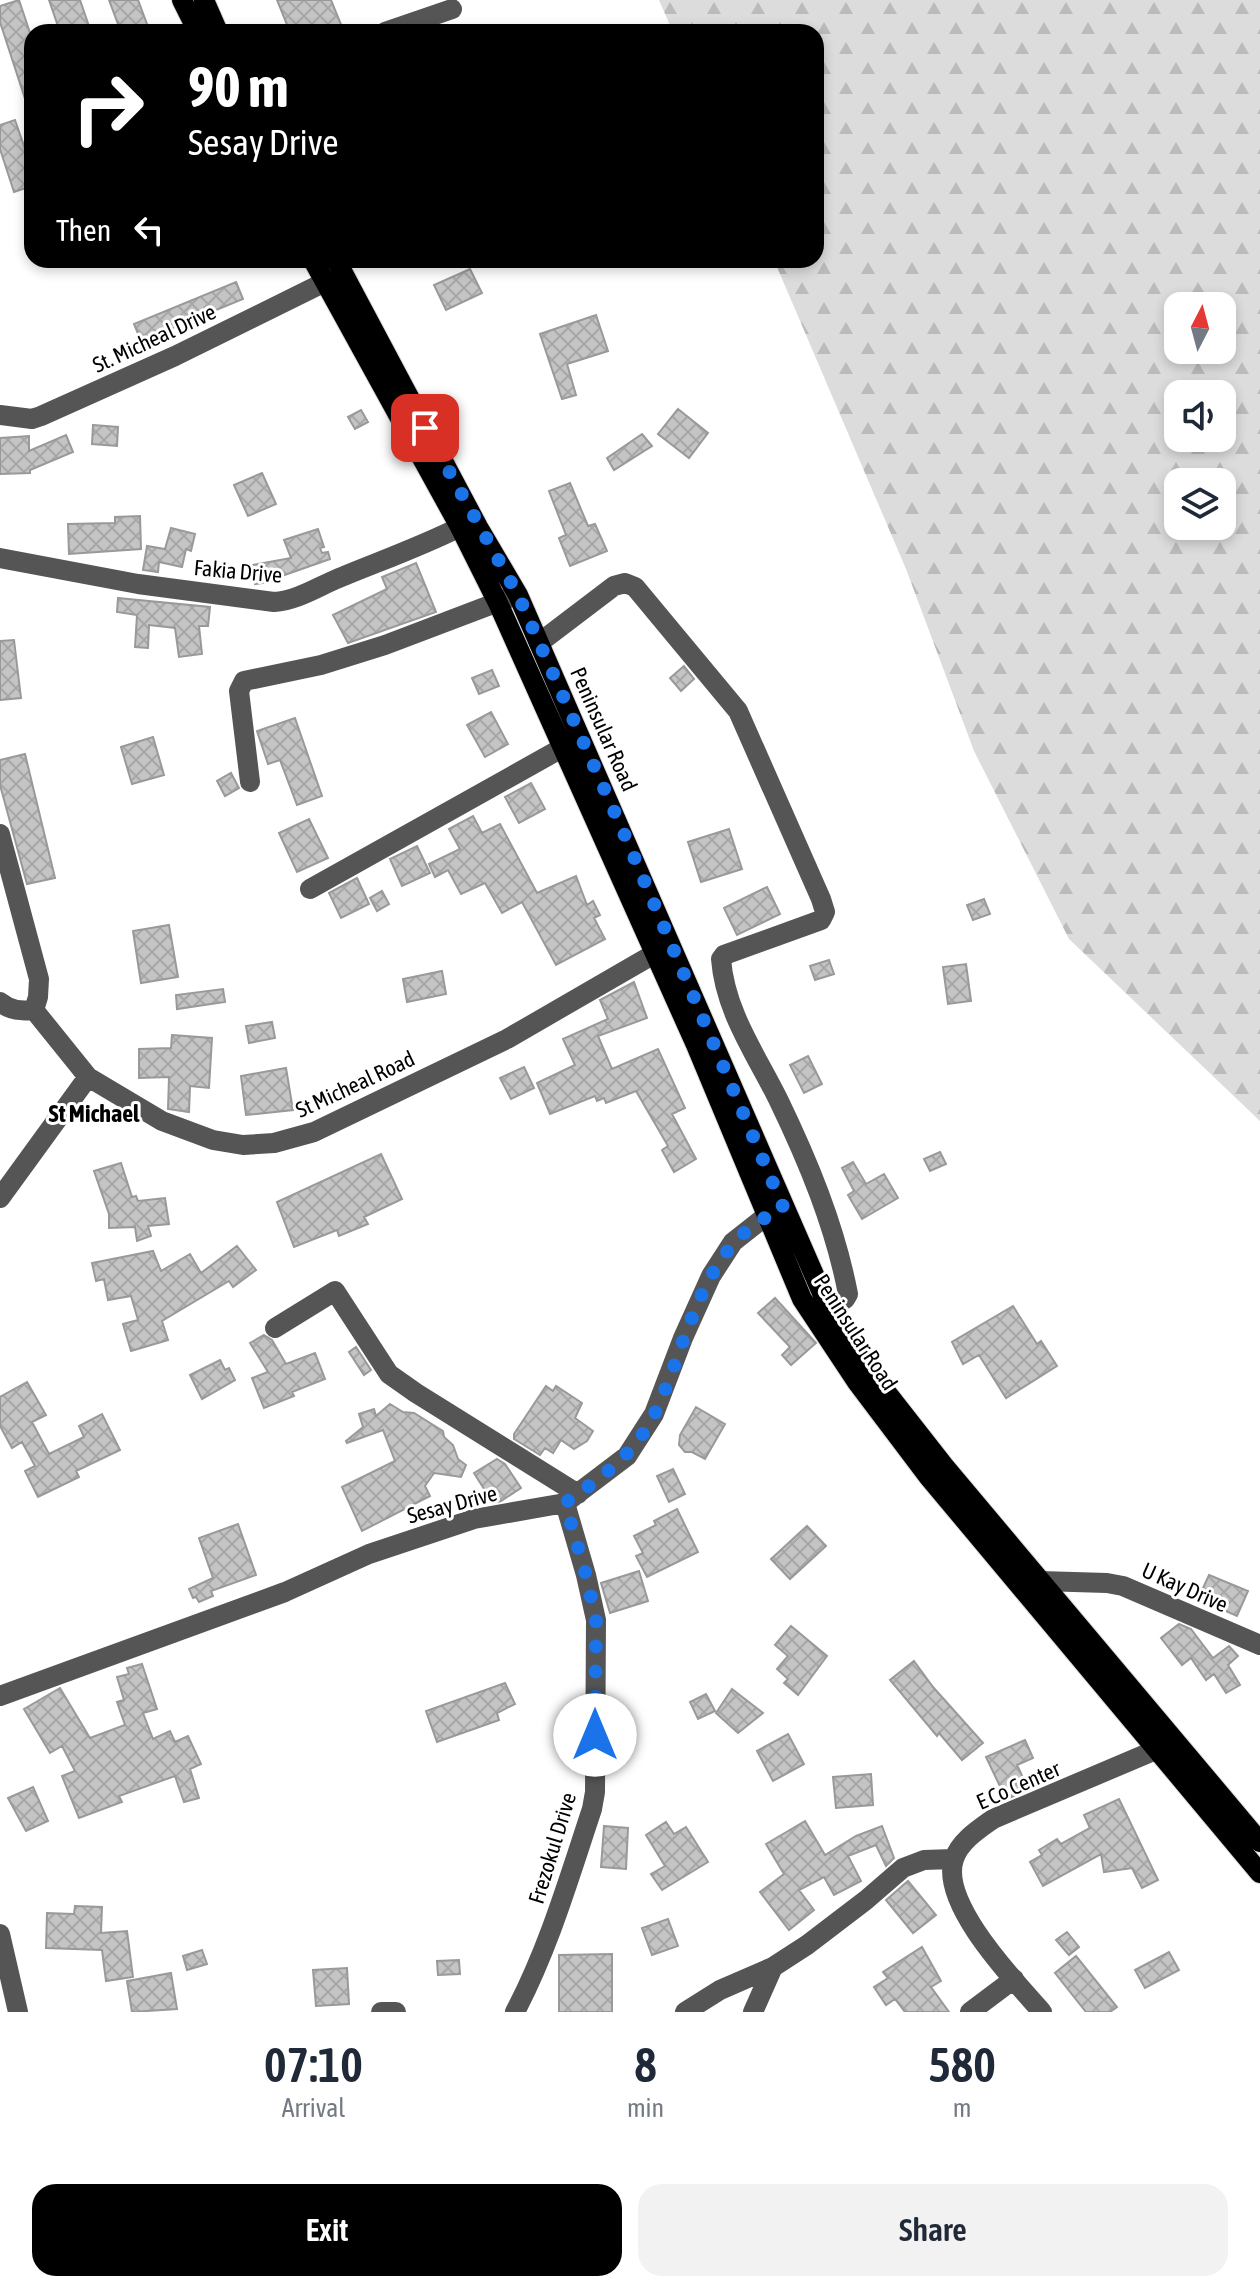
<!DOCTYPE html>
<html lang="en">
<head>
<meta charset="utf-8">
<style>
	body { margin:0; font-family:"Asap Condensed",sans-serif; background:#f2f2f3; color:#1f2937; height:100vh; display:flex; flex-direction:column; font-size:30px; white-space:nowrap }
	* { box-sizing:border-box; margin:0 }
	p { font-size:26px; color:#747a83 }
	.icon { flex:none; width:44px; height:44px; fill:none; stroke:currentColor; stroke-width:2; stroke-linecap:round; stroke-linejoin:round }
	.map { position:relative; height:2012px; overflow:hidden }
	.details { display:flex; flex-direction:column; background:#fff; flex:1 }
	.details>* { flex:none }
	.guide { position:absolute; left:24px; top:24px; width:800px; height:244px; border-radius:24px; box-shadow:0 4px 12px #0003; background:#000; color:#fff; overflow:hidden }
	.needle { width:52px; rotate:6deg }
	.controls { position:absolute; left:1164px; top:292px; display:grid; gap:16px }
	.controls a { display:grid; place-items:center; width:72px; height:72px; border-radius:16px; background:#fff; box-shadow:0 4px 12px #0003; font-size:40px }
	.pin { position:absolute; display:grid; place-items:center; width:68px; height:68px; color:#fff; margin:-34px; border-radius:16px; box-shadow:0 4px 12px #0006 }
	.me { position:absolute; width:88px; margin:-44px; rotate:0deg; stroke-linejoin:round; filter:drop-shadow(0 0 6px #0008) }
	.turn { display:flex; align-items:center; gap:28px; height:168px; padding:0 32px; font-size:36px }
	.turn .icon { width:104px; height:104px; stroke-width:2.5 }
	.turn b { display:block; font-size:56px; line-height:68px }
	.then { display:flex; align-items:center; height:76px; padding:0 32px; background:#0003; gap:16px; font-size:30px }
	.eta { display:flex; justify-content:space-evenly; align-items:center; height:136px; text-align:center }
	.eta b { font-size:48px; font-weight:600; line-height:56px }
	.cta { display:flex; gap:16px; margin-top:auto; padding:16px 32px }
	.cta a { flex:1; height:92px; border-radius:24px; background:#000; color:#fff; font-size:32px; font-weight:600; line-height:92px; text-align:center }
	.cta a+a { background:#f2f2f3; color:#1f2937 }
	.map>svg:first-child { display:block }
	.forest { fill:url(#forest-firs); fill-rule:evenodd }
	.building { fill:url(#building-cross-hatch); stroke:#999; stroke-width:2 }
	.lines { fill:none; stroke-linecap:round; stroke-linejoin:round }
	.major-casing { stroke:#dbdbdb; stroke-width:22 }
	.minor { stroke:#555; stroke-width:20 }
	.major { stroke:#000; stroke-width:20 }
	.route { stroke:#1a73e8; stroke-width:14; stroke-dasharray:0 25.2 }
	.labels { text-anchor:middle; stroke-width:6; stroke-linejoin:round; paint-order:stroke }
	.street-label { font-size:22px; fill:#000; stroke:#fff }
	.neighbourhood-label { font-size:24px; font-weight:bold; fill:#000; stroke:#fff }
</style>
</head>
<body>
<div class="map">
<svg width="1260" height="2012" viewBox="0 0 1260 2012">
	<defs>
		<pattern id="forest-firs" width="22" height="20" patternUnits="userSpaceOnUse" patternTransform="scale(2)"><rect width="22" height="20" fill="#dcdcdc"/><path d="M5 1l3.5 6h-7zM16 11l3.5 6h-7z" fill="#bbb"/></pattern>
		<pattern id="building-cross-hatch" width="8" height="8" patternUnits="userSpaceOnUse" patternTransform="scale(2)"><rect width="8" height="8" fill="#c4c4c4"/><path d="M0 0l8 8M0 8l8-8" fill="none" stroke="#a7a7a7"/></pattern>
	</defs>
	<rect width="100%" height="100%" fill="#fff"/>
	<path class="forest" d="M 659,0 L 1260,0 L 1260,1121 L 1069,939 L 974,751 L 906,569 L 774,260 L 816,260 L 816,32 L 673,32 ZM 1178,306 L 1222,306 L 1222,350 L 1178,350 ZM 1178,394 L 1222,394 L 1222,438 L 1178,438 ZM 1178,482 L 1222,482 L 1222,526 L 1178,526 Z"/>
	<path class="building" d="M 19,0 L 32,39 L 32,111 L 29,111 L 0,22 L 0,6 Z
		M 49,0 L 80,0 L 91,32 L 60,32 Z
		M 109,0 L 138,0 L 150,32 L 121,32 Z
		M 277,0 L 331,0 L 342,27 L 330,32 L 290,32 Z
		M 15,120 L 32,169 L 32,186 L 14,192 L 0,149 L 0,125 Z
		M 470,269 L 482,293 L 446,310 L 434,285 Z
		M 236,282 L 243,299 L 141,341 L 134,324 Z
		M 596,315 L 608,351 L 567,364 L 576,395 L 562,399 L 540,334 Z
		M 678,409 L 708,433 L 689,458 L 658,434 Z
		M 361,410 L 368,422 L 355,429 L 348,417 Z
		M 93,425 L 118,427 L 117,446 L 92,444 Z
		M 642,434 L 652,446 L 614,470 L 607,458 Z
		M 66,435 L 73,452 L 30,470 L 30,473 L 0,474 L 0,438 L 29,436 L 29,451 Z
		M 262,473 L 276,504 L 248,516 L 234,485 Z
		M 570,483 L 588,526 L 595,524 L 607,551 L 570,566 L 559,538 L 566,535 L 549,491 Z
		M 140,516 L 141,549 L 69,554 L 68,524 L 115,523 L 115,517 Z
		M 171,528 L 195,534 L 191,551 L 186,549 L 182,567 L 159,562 L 158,572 L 143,570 L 147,546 L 165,549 Z
		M 318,529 L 324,547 L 320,548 L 322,553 L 328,552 L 330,559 L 276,578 L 276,581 L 255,584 L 252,565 L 291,558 L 284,540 Z
		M 416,563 L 436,612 L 348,643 L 333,615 L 387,589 L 382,577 Z
		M 118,598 L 210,607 L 208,626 L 199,626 L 202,654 L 179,657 L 175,628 L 149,625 L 148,648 L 135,647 L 137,615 L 117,612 Z
		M 14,640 L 21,698 L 0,700 L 0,641 Z
		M 684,666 L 694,679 L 681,691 L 670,678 Z
		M 492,670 L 499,686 L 479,694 L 472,678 Z
		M 491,712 L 508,744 L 485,757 L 467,725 Z
		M 295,718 L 322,796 L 297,805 L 280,760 L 268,764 L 257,731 Z
		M 153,737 L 164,775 L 132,784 L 121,747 Z
		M 25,754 L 55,878 L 27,884 L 0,785 L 0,760 Z
		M 231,773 L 239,788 L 225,796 L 217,781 Z
		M 531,783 L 545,809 L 519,823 L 505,797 Z
		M 473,816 L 482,833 L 500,824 L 537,893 L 576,876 L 587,905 L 593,901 L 600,915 L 594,918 L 605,939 L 556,965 L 522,902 L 502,913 L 485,883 L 461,894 L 448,870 L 435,877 L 429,864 L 460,849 L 449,829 Z
		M 309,819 L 328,858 L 297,872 L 279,833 Z
		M 729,829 L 742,869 L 701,882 L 688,842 Z
		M 417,846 L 430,873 L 402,886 L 390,859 Z
		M 357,878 L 369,904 L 341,918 L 329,893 Z
		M 767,887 L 780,914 L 737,935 L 724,908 Z
		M 382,891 L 389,904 L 377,911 L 370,898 Z
		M 984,899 L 990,914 L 973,920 L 967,905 Z
		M 169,925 L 178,977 L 141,983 L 133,931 Z
		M 829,960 L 834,974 L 815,980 L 810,966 Z
		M 966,964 L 971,1001 L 948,1004 L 943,967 Z
		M 442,971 L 446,994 L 407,1002 L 403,979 Z
		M 634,982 L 647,1018 L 598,1036 L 612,1069 L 658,1049 L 685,1108 L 672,1114 L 696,1159 L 674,1172 L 662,1150 L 668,1146 L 636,1091 L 606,1103 L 604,1098 L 597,1101 L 595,1096 L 550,1114 L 537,1083 L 575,1065 L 563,1039 L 608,1019 L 600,1000 Z
		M 223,989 L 225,1002 L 177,1009 L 176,995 Z
		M 272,1022 L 275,1038 L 249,1043 L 246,1026 Z
		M 172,1035 L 212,1038 L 209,1088 L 190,1086 L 189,1112 L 168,1109 L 169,1077 L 139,1078 L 139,1049 L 171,1048 Z
		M 808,1056 L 822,1084 L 804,1093 L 790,1065 Z
		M 524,1067 L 534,1088 L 511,1099 L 500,1078 Z
		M 286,1068 L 293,1110 L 246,1115 L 241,1076 Z
		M 940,1152 L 946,1164 L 930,1171 L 924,1159 Z
		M 381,1154 L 402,1199 L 364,1217 L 368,1224 L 339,1236 L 337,1230 L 294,1247 L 277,1202 Z
		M 853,1162 L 866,1184 L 884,1174 L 898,1198 L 862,1219 L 848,1195 L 854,1191 L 842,1168 Z
		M 121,1163 L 132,1197 L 136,1196 L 138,1201 L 165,1198 L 169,1224 L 148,1226 L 151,1236 L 137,1241 L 135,1227 L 109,1228 L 109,1214 L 94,1171 Z
		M 237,1246 L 256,1270 L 233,1287 L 229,1281 L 162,1321 L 168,1340 L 131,1351 L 123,1324 L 138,1320 L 131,1296 L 108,1300 L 104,1279 L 96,1281 L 92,1263 L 153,1251 L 161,1271 L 190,1254 L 201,1273 Z
		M 775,1298 L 816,1343 L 791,1365 L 782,1355 L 790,1347 L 758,1313 Z
		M 1013,1306 L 1037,1344 L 1041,1341 L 1057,1366 L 1006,1398 L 979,1355 L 963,1364 L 952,1342 Z
		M 264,1335 L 272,1340 L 286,1364 L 315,1353 L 325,1379 L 292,1392 L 294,1396 L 264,1408 L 252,1378 L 268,1372 L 250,1343 Z
		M 356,1347 L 371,1370 L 364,1375 L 349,1352 Z
		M 220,1360 L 225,1370 L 229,1368 L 235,1380 L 202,1399 L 190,1375 Z
		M 27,1382 L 46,1415 L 32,1422 L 49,1454 L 84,1437 L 79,1426 L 102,1414 L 120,1450 L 76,1471 L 79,1477 L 38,1497 L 25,1471 L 35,1466 L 22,1442 L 12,1448 L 0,1426 L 0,1397 Z
		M 546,1386 L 553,1391 L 556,1386 L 582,1403 L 575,1418 L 593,1431 L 587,1441 L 574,1449 L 561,1440 L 553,1453 L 545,1448 L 540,1455 L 514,1439 L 514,1434 Z
		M 390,1404 L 403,1412 L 414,1413 L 443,1431 L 444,1437 L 453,1445 L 458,1459 L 466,1465 L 461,1477 L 434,1473 L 425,1486 L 430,1496 L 362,1531 L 342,1487 L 395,1461 L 383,1430 L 347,1443 L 346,1441 L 363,1427 L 359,1414 L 374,1409 L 376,1416 Z
		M 696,1407 L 725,1424 L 705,1459 L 692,1452 L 685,1452 L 679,1445 L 680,1435 Z
		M 497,1459 L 505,1464 L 521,1488 L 501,1501 L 493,1503 L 474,1473 Z
		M 673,1469 L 685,1494 L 669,1502 L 657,1476 Z
		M 677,1509 L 698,1552 L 647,1577 L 636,1556 L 643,1553 L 634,1536 L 656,1525 L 654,1521 Z
		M 238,1524 L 256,1575 L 211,1591 L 213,1596 L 199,1602 L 196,1597 L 193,1598 L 189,1589 L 213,1578 L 199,1538 Z
		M 807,1526 L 826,1546 L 790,1579 L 771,1559 Z
		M 639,1571 L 648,1601 L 610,1613 L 601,1583 Z
		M 1209,1575 L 1248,1591 L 1237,1616 L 1198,1599 Z
		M 1179,1624 L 1191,1629 L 1213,1658 L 1229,1646 L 1238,1656 L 1228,1665 L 1240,1685 L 1226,1693 L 1214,1674 L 1206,1680 L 1191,1658 L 1182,1665 L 1161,1638 Z
		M 791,1626 L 827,1656 L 798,1695 L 784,1683 L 788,1679 L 777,1669 L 788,1656 L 775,1645 Z
		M 914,1661 L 933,1687 L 983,1743 L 962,1760 L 939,1733 L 937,1736 L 890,1680 Z
		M 142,1664 L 157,1709 L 143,1713 L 153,1739 L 170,1731 L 175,1742 L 188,1736 L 201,1764 L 190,1769 L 199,1798 L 184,1802 L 175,1776 L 119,1796 L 122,1802 L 79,1818 L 62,1776 L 75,1771 L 62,1746 L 50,1753 L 24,1709 L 60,1688 L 90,1738 L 125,1725 L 117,1702 L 124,1700 L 117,1677 L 129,1674 L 127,1668 Z
		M 505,1683 L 515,1704 L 497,1713 L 499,1720 L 437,1742 L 426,1711 Z
		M 732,1689 L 763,1713 L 738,1733 L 716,1713 Z
		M 706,1694 L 715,1711 L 698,1719 L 690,1702 Z
		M 788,1734 L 804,1764 L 773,1781 L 757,1751 Z
		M 1025,1740 L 1033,1758 L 1017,1765 L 1029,1790 L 1006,1799 L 986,1757 Z
		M 871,1774 L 873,1805 L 836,1808 L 833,1777 Z
		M 33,1787 L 48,1821 L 26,1831 L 8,1798 Z
		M 1119,1799 L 1158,1880 L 1142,1888 L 1132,1868 L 1104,1872 L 1101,1854 L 1043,1886 L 1030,1862 L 1042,1855 L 1039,1850 L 1057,1839 L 1061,1844 L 1090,1828 L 1084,1815 Z
		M 805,1821 L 825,1855 L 856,1836 L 882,1826 L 894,1858 L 886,1866 L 876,1845 L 848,1856 L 861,1881 L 834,1895 L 824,1877 L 799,1890 L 814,1910 L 789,1930 L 760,1892 L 784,1874 L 766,1844 Z
		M 666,1822 L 674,1834 L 686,1827 L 708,1862 L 662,1890 L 651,1874 L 665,1866 L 646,1835 Z
		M 604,1826 L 628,1828 L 626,1869 L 601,1867 Z
		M 908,1881 L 936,1915 L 913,1933 L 886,1900 Z
		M 75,1906 L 102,1907 L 101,1933 L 127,1931 L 133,1977 L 106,1981 L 102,1950 L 46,1948 L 47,1913 L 74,1914 Z
		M 668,1919 L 678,1946 L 652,1955 L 642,1928 Z
		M 1067,1932 L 1079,1947 L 1069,1955 L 1056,1940 Z
		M 922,1947 L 941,1981 L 931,1987 L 949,2012 L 905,2012 L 895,1999 L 886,2005 L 874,1987 L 888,1978 L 883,1972 Z
		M 202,1950 L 207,1964 L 187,1970 L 183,1956 Z
		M 1169,1952 L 1179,1970 L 1145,1988 L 1135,1970 Z
		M 612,1954 L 612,2012 L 559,2012 L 559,1955 Z
		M 1076,1956 L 1117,2007 L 1110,2012 L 1086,2012 L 1055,1973 Z
		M 459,1960 L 460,1974 L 438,1975 L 437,1961 Z
		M 347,1968 L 349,2004 L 316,2006 L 313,1970 Z
		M 171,1973 L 177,2009 L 132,2012 L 127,1981 Z"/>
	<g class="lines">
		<g class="major-casing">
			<path id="major" d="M 182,0 L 198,32
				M 204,0 L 218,32
				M 313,260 L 460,527 L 498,603 L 696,1045 L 802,1299 L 857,1382 L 928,1476 L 1260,1873
				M 336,260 L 478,527 L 518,595 L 822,1293 L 868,1369 L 944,1466 L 1260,1842"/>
		</g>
		<path class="minor" d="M 385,32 L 452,9
			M 0,415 L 32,419 L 41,416 L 175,356 L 325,282
			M 0,558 L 138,584 L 274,602 C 300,600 320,585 344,576 C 383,560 422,546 460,527
			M 539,643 L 614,586 L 625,583 L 635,587 L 738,711 L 821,899 L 825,912 L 821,920 L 724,955 L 721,959 C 725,1011 755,1053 778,1099 C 808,1161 835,1226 848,1294 L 845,1299 L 831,1307
			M 250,782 L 239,691 L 244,681 L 321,665 L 385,645 L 514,596
			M 0,834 L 39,979 L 38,997 L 34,1010
			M 310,889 L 562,748
			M 0,1002 C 11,1011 21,1011 34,1010
			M 34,1010 L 88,1077 L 162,1121 L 213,1140 L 243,1145 L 274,1143 L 314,1132 L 507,1039 L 654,954
			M 0,1198 L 88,1077
			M 275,1328 L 335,1291 L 389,1374 L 416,1393 L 578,1494
			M 1040,1581 L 1107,1583 L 1123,1586 L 1260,1645
			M 0,1696 L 285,1592 L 369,1554 L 474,1519 L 565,1503 L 627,1456 L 654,1414 L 683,1338 L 711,1276 L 733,1242 L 766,1216 L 783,1210
			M 0,1934 L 18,2012
			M 381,2012 L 396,2012
			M 515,2012 C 549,1947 569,1878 592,1809 L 595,1792 L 596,1620 L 586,1575 L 565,1503
			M 685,2012 L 720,1990 L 773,1967 L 807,1945 L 866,1900 L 903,1868 L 924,1860 L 953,1859
			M 753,2012 L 773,1967
			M 970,2012 L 1014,1979
			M 1042,2012 C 1015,1981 939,1903 954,1859 C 960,1841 979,1829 993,1819 L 1158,1749"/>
		<use href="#major" class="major"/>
	</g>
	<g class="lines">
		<path class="route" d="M 425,428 L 518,595 L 626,838 L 784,1209 C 701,1239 689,1343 655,1413 C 636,1453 601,1478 565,1503 L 586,1575 L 596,1620 L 595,1735"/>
	</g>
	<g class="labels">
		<g class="street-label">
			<text transform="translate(154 338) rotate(-25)" y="8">St. Micheal Drive</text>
			<text transform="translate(238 571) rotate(5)" y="8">Fakia Drive</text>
			<text transform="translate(604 729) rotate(66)" y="8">Peninsular Road</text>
			<text transform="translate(355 1084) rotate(-25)" y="8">St Micheal Road</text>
			<text transform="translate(856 1332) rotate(57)" y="8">Peninsular Road</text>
			<text transform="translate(452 1504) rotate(-15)" y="8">Sesay Drive</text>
			<text transform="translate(1185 1587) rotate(24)" y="8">U Kay Drive</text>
			<text transform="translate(1018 1785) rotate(-24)" y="8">E Co Center</text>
			<text transform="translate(552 1848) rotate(-73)" y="8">Frezokul Drive</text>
		</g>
		<g class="neighbourhood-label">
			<text x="94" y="1122">St Michael</text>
		</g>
	</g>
</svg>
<div class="controls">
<a><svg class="needle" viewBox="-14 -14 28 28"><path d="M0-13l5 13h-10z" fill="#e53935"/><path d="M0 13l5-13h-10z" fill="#747a83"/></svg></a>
<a><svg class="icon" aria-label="sound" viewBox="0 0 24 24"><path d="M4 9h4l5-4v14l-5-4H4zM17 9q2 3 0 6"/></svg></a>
<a><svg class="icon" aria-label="layers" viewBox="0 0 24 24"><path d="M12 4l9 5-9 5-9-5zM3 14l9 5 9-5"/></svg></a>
</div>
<div class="pin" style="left:425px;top:428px;background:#d93025"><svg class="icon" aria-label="arrive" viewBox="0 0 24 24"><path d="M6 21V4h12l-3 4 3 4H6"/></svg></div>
<svg class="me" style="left:595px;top:1735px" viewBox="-20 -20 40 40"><circle r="19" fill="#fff"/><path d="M0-13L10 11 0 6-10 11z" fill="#1a73e8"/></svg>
<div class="guide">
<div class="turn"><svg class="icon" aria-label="right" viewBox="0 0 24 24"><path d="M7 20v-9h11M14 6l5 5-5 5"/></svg><div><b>90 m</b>Sesay Drive</div></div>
<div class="then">Then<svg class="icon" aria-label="left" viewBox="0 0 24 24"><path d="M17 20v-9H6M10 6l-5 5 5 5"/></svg></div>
</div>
</div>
<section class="details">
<div class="eta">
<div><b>07:10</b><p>Arrival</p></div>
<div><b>8</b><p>min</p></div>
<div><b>580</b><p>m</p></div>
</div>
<div class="cta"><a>Exit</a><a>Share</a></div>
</section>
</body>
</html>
